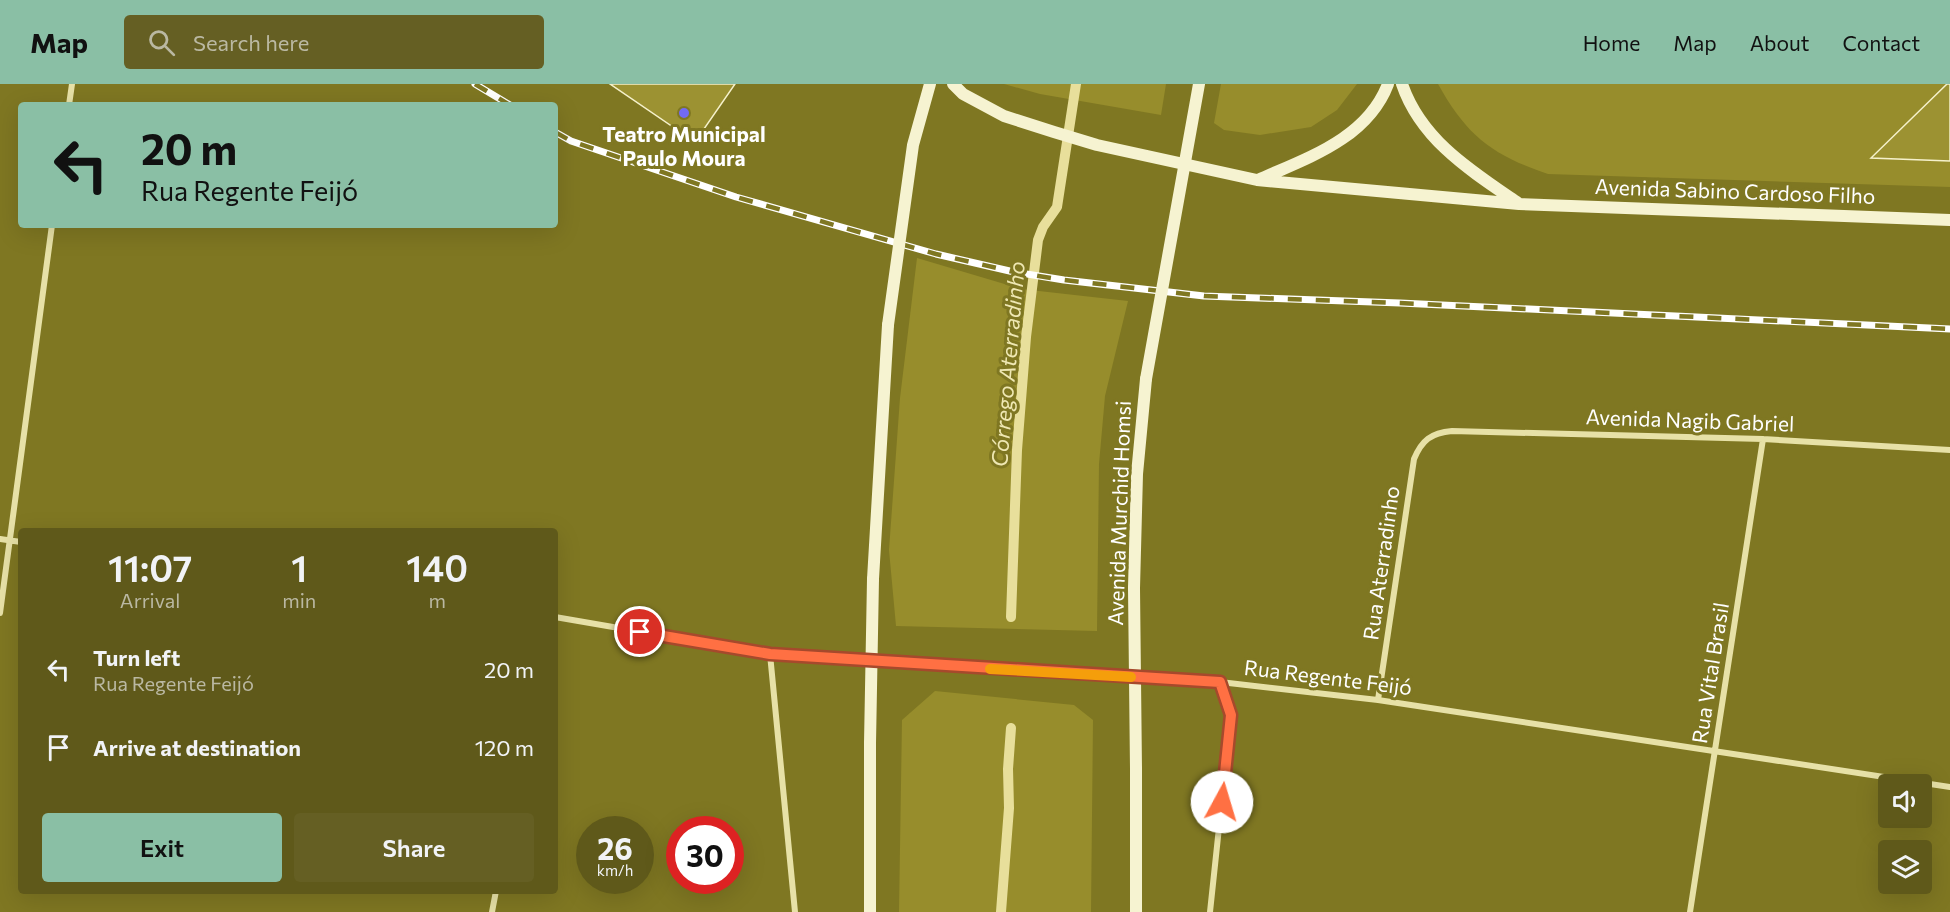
<!DOCTYPE html>
<html lang="en">
<head>
<meta charset="utf-8">
<style>
	body { margin:0; font-family:Commissioner,sans-serif; background:#655f23; color:#f1f3f6; height:100vh; display:flex; flex-direction:column; font-size:22px; white-space:nowrap }
	* { box-sizing:border-box; margin:0 }
	p { font-size:20px; color:#bab8a2 }
	.icon { flex:none; width:33px; height:33px; fill:none; stroke:currentColor; stroke-width:2; stroke-linecap:round; stroke-linejoin:round }
	.map { position:relative; flex:1; overflow:hidden }
	.sheet { position:absolute; left:18px; top:444px; width:540px; height:366px; display:flex; flex-direction:column; background:#5f591a; border-radius:6px; box-shadow:0 6px 24px #0002 }
	.sheet>* { flex:none }
	.guide { position:absolute; left:18px; top:18px; width:540px; height:126px; border-radius:6px; box-shadow:0 6px 24px #0002; background:#8abfa5; color:#111; overflow:hidden }
	.buttons { position:absolute; left:1878px; top:690px; display:grid; gap:12px }
	.buttons a { display:grid; place-items:center; width:54px; height:54px; border-radius:6px; background:#5f591a; box-shadow:0 6px 24px #0002; font-size:30px }
	.speed { position:absolute; left:576px; top:732px; display:flex; gap:12px; font-size:30px; font-weight:700; text-align:center }
	.speed>* { display:grid; place-content:center; width:78px; height:78px; border-radius:50%; background:#5f591a; box-shadow:0 6px 24px #0002; line-height:1 }
	.speed small { font-size:15px; font-weight:400 }
	.speed .limit { border:9px solid #d22; background:#fff; color:#111 }
	.pin { position:absolute; display:grid; place-items:center; width:51px; height:51px; color:#fff; margin:-26px; border:3px solid #fff; border-radius:50%; box-shadow:0 2px 6px #0007 }
	.me { position:absolute; width:66px; margin:-33px; rotate:6deg; stroke-linejoin:round; filter:drop-shadow(0 0 4px #0008) }
	.turn { display:flex; align-items:center; gap:21px; height:126px; padding:0 24px; font-size:27px }
	.turn .icon { width:78px; height:78px; stroke-width:2.5 }
	.turn b { display:block; font-size:42px; line-height:51px }
	.eta { display:flex; justify-content:space-evenly; align-items:center; height:102px; text-align:center }
	.eta b { font-size:36px; font-weight:600; line-height:42px }
	.primary-button { display:flex; gap:12px; margin-top:auto; padding:12px 24px }
	.primary-button a { flex:1; height:69px; border-radius:6px; background:#8abfa5; color:#111; font-size:24px; font-weight:600; line-height:69px; text-align:center }
	.primary-button a+a { background:#655f23; color:#f1f3f6 }
	ul { padding:0; list-style:none }
	li { display:flex; align-items:center; gap:18px; height:78px; padding:0 24px }
	li div { flex:1 }
	li b { display:block; font-size:22px }
	li em { font-style:normal }
	header { display:flex; align-items:center; gap:36px; box-sizing:border-box; height:84px; padding:0 30px; background:#8abfa5; color:#111 }
	header strong { font-size:28px }
	nav { display:flex; gap:33px; margin-inline-start:auto; font-size:21px }
	.search { width:420px; height:54px; background:#655f23; display:flex; align-items:center; gap:15px; box-sizing:border-box; padding:0 21px; border-radius:6px; color:#bab8a2; font-size:22px }
	.map>svg:first-child { display:block }
	.green { fill:#978d2c }
	.lines { fill:none; stroke-linecap:round; stroke-linejoin:round }
	.stream { stroke:#e8df9b; stroke-width:10 }
	.building { fill:#9c9232; stroke:#f5f1cb; stroke-width:1.5 }
	.street { stroke:#e7e1a7; stroke-width:6 }
	.secondary { stroke:#f6f3d1; stroke-width:12 }
	.rail-casing { stroke:#fff; stroke-width:7 }
	.rail { stroke:#7f7722; stroke-width:4.5; stroke-dasharray:14; stroke-linecap:butt }
	.secondary-bridge { stroke:#f6f3d1; stroke-width:12 }
	.route-casing { stroke:#a6492c; stroke-width:15 }
	.route { stroke:#ff7043; stroke-width:10 }
	.slow { stroke:#f59e0b; stroke-width:10 }
	.poi-dot { fill:#726af3; stroke:#7f7722; stroke-width:2 }
	.labels { text-anchor:middle; stroke-width:6; stroke-linejoin:round; paint-order:stroke }
	.poi-label { font-size:21px; font-weight:bold; fill:#fff; stroke:#7f7722 }
	.street-label { font-size:21px; fill:#fff; stroke:#7f7722 }
	.water-label { font-size:22px; font-style:italic; fill:#efe8b3; stroke:#7f7722 }
</style>
</head>
<body>
<header>
<strong>Map</strong>
<div class="search"><svg class="icon" aria-label="search" viewBox="0 0 24 24"><circle cx="10" cy="10" r="6"/><path d="M15 15l6 6"/></svg>Search here</div>
<nav><a>Home</a><a>Map</a><a>About</a><a>Contact</a></nav>
</header>
<div class="map">
<svg width="1950" height="828" viewBox="0 0 1950 828">
	<rect width="100%" height="100%" fill="#7f7722"/>
	<path class="green" d="M 1004,0 L 1166,0 L 1161,31 L 1040,10 Z
		M 1221,0 L 1357,0 L 1337,26 L 1311,43 L 1260,51 L 1224,46 L 1214,39 Z
		M 1438,0 L 1950,0 L 1950,103 L 1548,90 C 1492,71 1467,52 1438,0 Z
		M 917,174 L 1021,205 L 1128,217 L 1105,312 L 1099,380 L 1097,547 L 896,542 L 889,466 L 900,314 Z
		M 935,607 L 1074,621 L 1093,636 L 1091,828 L 899,828 L 902,636 Z"/>
	<g class="lines">
		<path class="stream" d="M 1011,533 L 1017,366 L 1026,253 L 1038,156 L 1043,143 L 1057,123 L 1076,0
			M 1001,828 L 1009,724 L 1008,685 L 1011,644"/>
	</g>
	<path class="building" d="M 610,0 L 735,0 L 695,58 Z
		M 1947,0 L 1950,0 L 1950,77 L 1871,74 Z"/>
	<g class="lines">
		<path class="street" d="M 69,21 L 72,0
			M 0,455 L 21,458
			M 0,529 L 52,141
			M 555,533 L 770,570 L 1220,598 L 1378,616 L 1950,703
			M 770,570 L 795,828
			M 1378,616 L 1414,375 C 1422,356 1431,349 1452,347 L 1763,355 L 1950,366
			M 492,828 L 496,807
			M 1210,828 L 1231,631 L 1220,598
			M 1690,828 L 1763,355"/>
		<path class="secondary" d="M 953,0 L 963,10 L 1004,32 L 1054,48 L 1097,61 L 1257,96 L 1519,120 L 1950,136
			M 1402,0 C 1421,56 1471,87 1518,119
			M 1258,96 C 1307,74 1367,55 1388,0
			M 873,495 L 888,241
			M 1134,504 L 1137,390 L 1146,295
			M 870,828 L 870,659
			M 1136,828 L 1136,685"/>
		<g class="rail-casing">
			<path id="rail" d="M 475,0 L 510,21
				M 555,48 L 571,57 L 736,113 L 936,170 L 1014,188 L 1064,196 L 1204,212 L 1400,219 L 1950,245"/>
		</g>
		<use href="#rail" class="rail"/>
		<path class="secondary-bridge" d="M 888,241 L 913,61 L 930,0
			M 1146,295 L 1199,0
			M 1134,504 L 1136,685
			M 870,659 L 873,495"/>
	</g>
	<g class="lines">
		<g class="route-casing">
			<path id="route" d="M 640,548 L 770,570 L 1220,598 L 1231,631 L 1222,718"/>
		</g>
		<use href="#route" class="route"/>
		<path class="slow" d="M 990,585 L 1131,593"/>
	</g>
	<circle class="poi-dot" cx="684" cy="29" r="6"/>
	<g class="labels">
		<g class="poi-label">
			<text x="684" y="58">Teatro Municipal<tspan x="684" dy="24">Paulo Moura</tspan></text>
		</g>
		<g class="street-label">
			<text transform="translate(1735 108) rotate(2)" y="7">Avenida Sabino Cardoso Filho</text>
			<text transform="translate(1690 337) rotate(2)" y="7">Avenida Nagib Gabriel</text>
			<text transform="translate(1120 429) rotate(-88)" y="7">Avenida Murchid Homsi</text>
			<text transform="translate(1382 479) rotate(-82)" y="7">Rua Aterradinho</text>
			<text transform="translate(1711 589) rotate(-81)" y="7">Rua Vital Brasil</text>
			<text transform="translate(1328 594) rotate(7)" y="7">Rua Regente Feijó</text>
		</g>
		<g class="water-label">
			<text transform="translate(1008 280) rotate(-85)" y="8">Córrego Aterradinho</text>
		</g>
	</g>
</svg>
<div class="buttons">
<a><svg class="icon" aria-label="sound" viewBox="0 0 24 24"><path d="M4 9h4l5-4v14l-5-4H4zM17 9q2 3 0 6"/></svg></a>
<a><svg class="icon" aria-label="layers" viewBox="0 0 24 24"><path d="M12 4l9 5-9 5-9-5zM3 14l9 5 9-5"/></svg></a>
</div>
<div class="speed"><div>26<small>km/h</small></div><div class="limit">30</div></div>
<div class="pin" style="left:640px;top:548px;background:#d93025"><svg class="icon" aria-label="arrive" viewBox="0 0 24 24"><path d="M6 21V4h12l-3 4 3 4H6"/></svg></div>
<svg class="me" style="left:1222px;top:718px" viewBox="-20 -20 40 40"><circle r="19" fill="#fff"/><path d="M0-13L10 11 0 6-10 11z" fill="#ff7043"/></svg>
<div class="guide">
<div class="turn"><svg class="icon" aria-label="left" viewBox="0 0 24 24"><path d="M17 20v-9H6M10 6l-5 5 5 5"/></svg><div><b>20 m</b>Rua Regente Feijó</div></div>
</div>
<section class="sheet">
<div class="eta">
<div><b>11:07</b><p>Arrival</p></div>
<div><b>1</b><p>min</p></div>
<div><b>140</b><p>m</p></div>
</div>
<ul>
<li><svg class="icon" aria-label="left" viewBox="0 0 24 24"><path d="M17 20v-9H6M10 6l-5 5 5 5"/></svg><div><b>Turn left</b><p>Rua Regente Feijó</p></div><em>20 m</em></li>
<li><svg class="icon" aria-label="arrive" viewBox="0 0 24 24"><path d="M6 21V4h12l-3 4 3 4H6"/></svg><div><b>Arrive at destination</b></div><em>120 m</em></li>
</ul>
<div class="primary-button"><a>Exit</a><a>Share</a></div>
</section>
</div>
</body>
</html>
